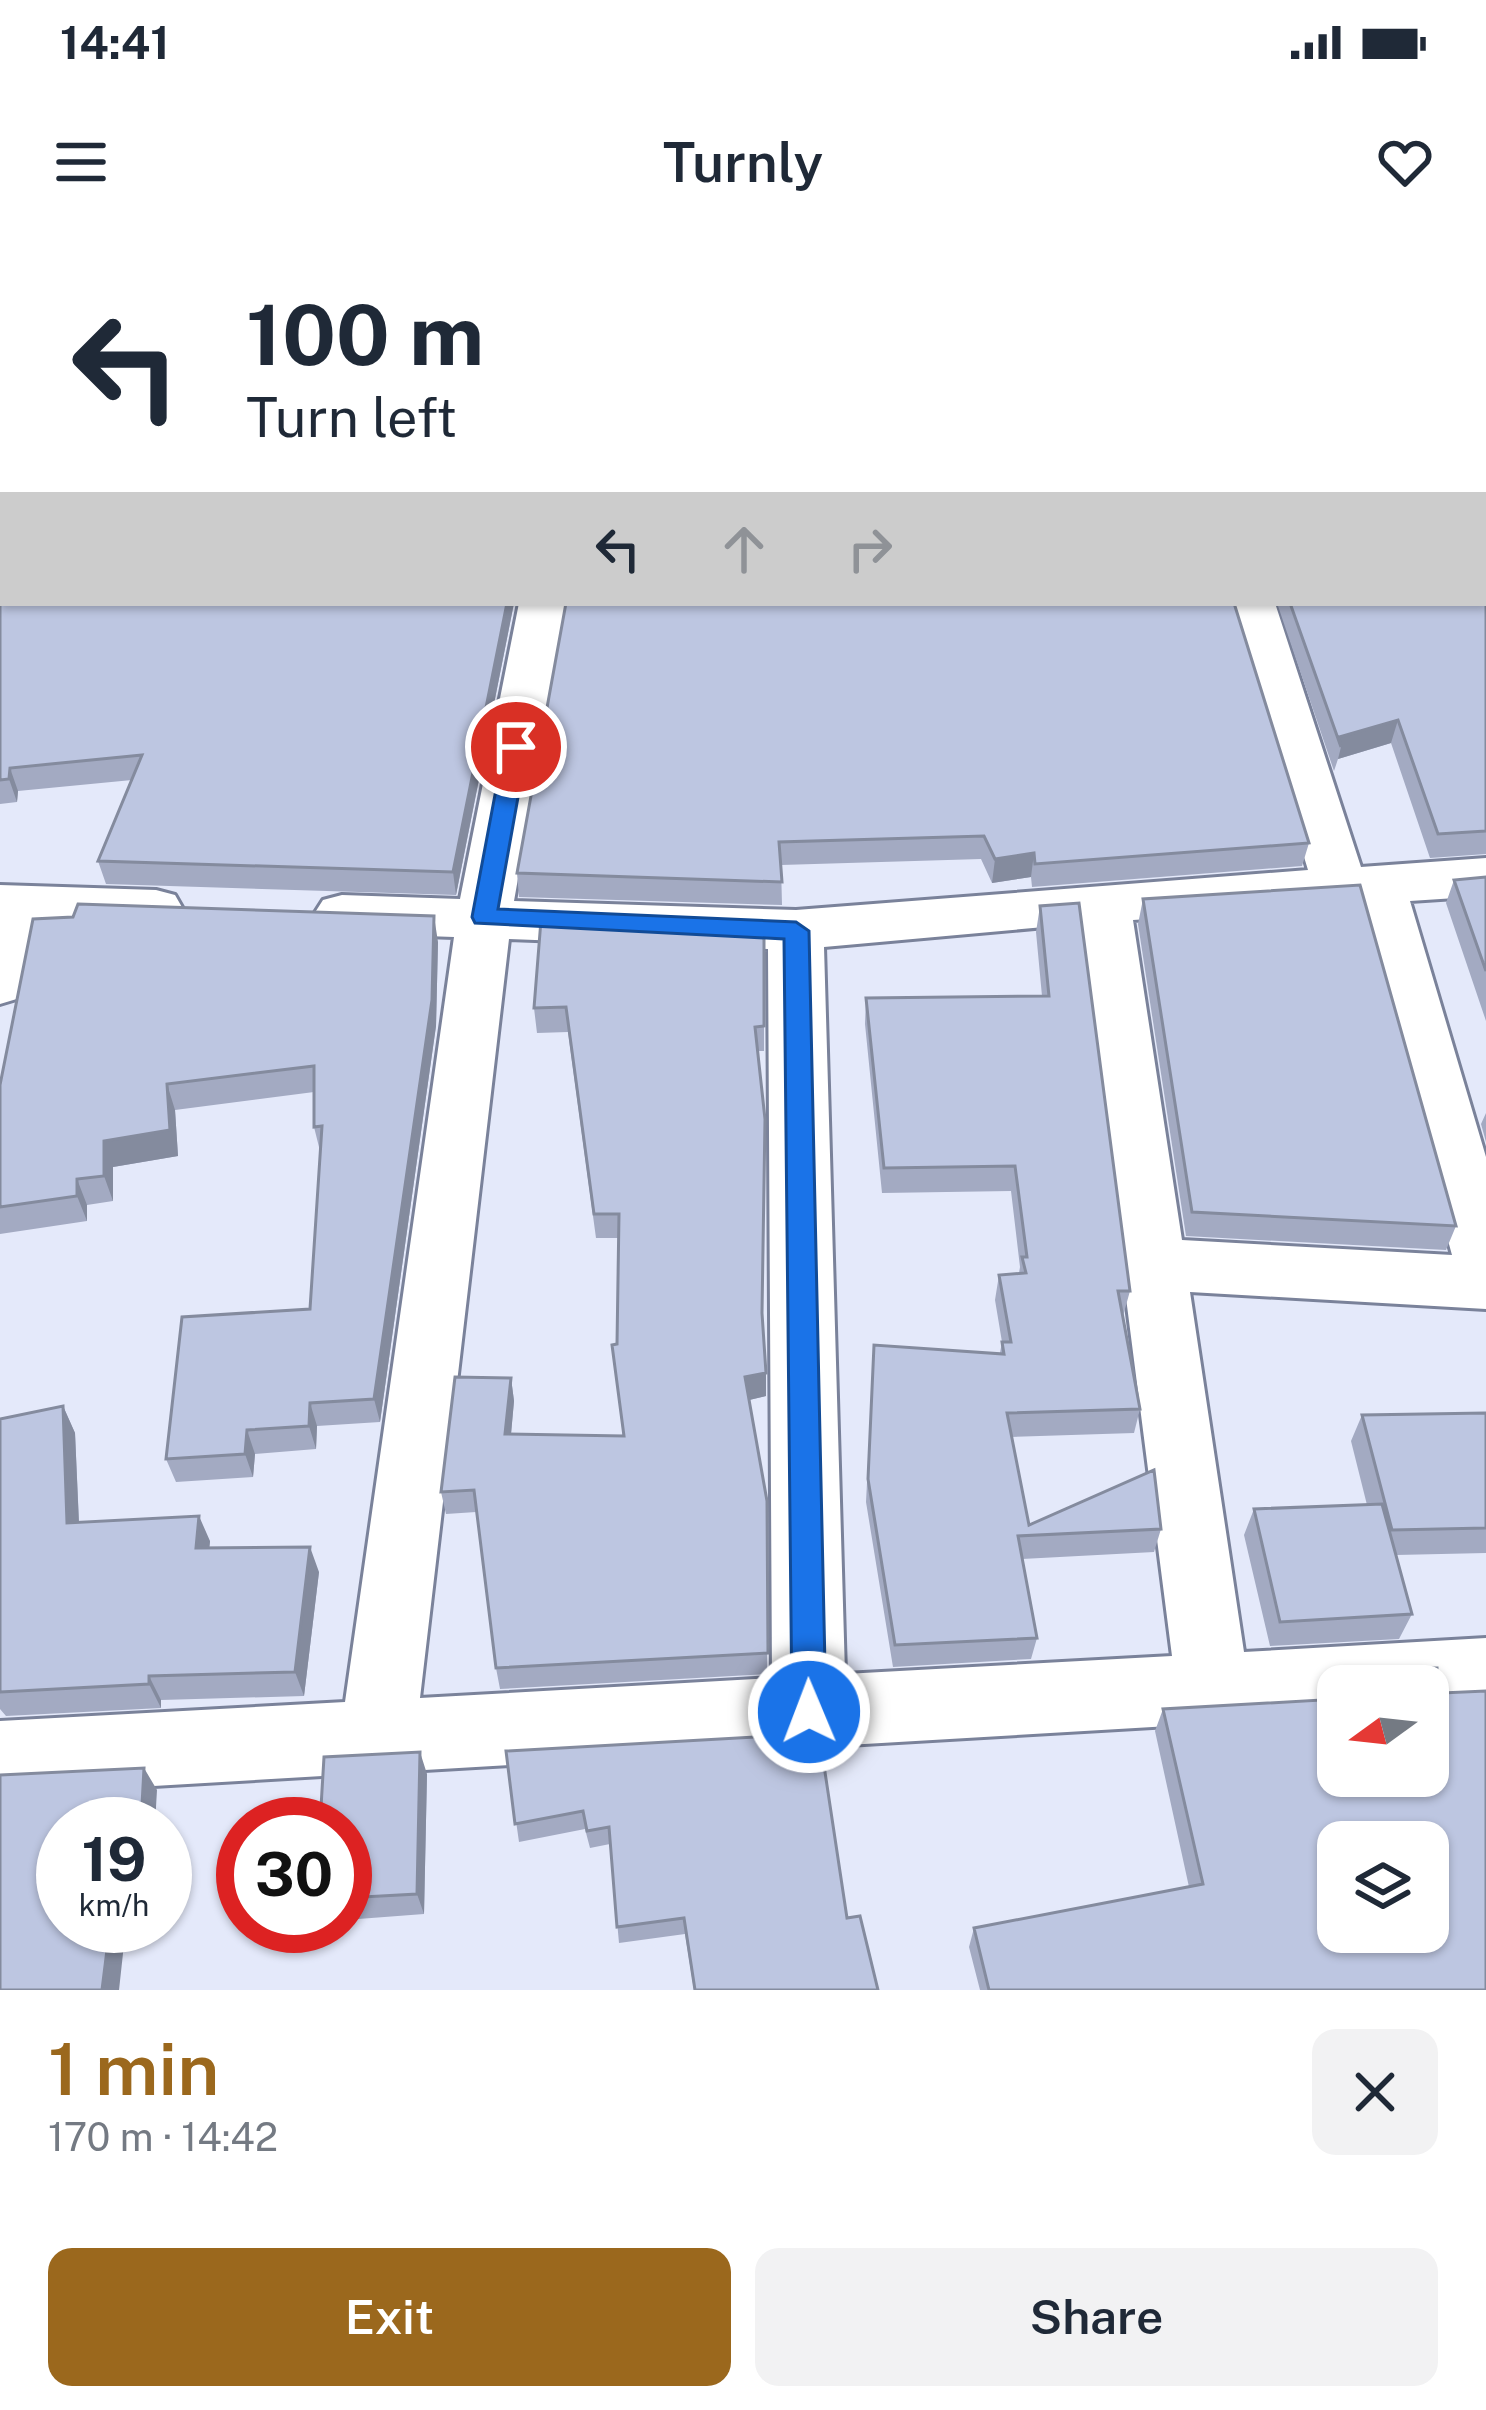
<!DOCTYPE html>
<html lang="en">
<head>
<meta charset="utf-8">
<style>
	body { margin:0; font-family:"Public Sans",sans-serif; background:#f2f2f3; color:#1f2937; height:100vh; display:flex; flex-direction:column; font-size:45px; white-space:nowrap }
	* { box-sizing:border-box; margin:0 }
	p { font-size:39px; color:#747a83 }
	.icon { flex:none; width:66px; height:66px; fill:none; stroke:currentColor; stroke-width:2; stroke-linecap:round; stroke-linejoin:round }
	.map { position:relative; height:1750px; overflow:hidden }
	.panel { display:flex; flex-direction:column; background:#fff; flex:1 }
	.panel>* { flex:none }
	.banner { position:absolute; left:0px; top:0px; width:1488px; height:366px; box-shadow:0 3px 9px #0004; background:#fff; color:#1f2937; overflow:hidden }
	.needle { width:78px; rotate:255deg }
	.tools { position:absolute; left:1317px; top:1425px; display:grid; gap:24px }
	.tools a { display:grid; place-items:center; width:132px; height:132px; border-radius:24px; background:#fff; box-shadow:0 3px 9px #0004; font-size:60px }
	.speed { position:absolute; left:36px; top:1557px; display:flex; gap:24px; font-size:60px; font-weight:700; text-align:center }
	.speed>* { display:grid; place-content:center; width:156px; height:156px; border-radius:50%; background:#fff; box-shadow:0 3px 9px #0004; line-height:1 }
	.speed small { font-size:30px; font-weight:400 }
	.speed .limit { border:18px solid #d22; background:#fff; color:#111 }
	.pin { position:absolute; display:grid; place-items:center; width:102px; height:102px; color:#fff; margin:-51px; border:6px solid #fff; border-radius:50%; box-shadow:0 3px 12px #0007 }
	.me { position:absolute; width:132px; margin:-66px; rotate:359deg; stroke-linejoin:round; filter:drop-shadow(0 0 9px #0008) }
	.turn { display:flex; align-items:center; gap:42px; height:252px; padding:0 48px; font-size:54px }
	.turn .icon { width:156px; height:156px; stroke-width:2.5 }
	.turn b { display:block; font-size:84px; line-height:102px }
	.lanes { display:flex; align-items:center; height:114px; padding:0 48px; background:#0003; justify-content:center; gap:60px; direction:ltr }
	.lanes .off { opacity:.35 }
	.round { display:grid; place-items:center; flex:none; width:126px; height:126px; border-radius:24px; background:#f2f2f3 }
	.overview { display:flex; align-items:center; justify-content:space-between; height:204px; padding:0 48px }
	h1 { font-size:72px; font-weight:600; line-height:90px; color:#9b681d }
	.button { display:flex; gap:24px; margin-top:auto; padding:24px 48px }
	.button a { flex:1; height:138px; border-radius:24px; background:#9b681d; color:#fff; font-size:48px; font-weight:600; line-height:138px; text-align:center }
	.button a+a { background:#f2f2f3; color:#1f2937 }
	.status { display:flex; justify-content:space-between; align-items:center; height:84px; padding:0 60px; background:#fff; direction:ltr }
	.status svg { height:33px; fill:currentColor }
	header { display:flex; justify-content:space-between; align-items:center; height:156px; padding:0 48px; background:#fff; font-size:54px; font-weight:600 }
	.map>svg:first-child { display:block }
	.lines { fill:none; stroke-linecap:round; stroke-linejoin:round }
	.minor-casing { stroke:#7a829a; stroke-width:6 }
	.minor { fill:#fff; fill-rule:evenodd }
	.wall { fill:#a3aac2; fill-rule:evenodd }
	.shaded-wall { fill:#848b9e }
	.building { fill:#bdc6e1; stroke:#848b9e; stroke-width:3; fill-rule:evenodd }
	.route { fill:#1a73e8; stroke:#114b97; stroke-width:3 }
</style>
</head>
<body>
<div class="status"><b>14:41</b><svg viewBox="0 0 49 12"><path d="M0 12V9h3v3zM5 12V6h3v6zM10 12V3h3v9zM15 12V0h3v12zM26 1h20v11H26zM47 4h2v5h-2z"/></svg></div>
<header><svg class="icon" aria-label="menu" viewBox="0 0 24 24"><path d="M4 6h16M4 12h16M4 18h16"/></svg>Turnly<svg class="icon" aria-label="heart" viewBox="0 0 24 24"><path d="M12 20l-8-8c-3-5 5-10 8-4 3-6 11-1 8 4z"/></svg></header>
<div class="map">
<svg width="1486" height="1750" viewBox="0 0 1486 1750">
	<rect width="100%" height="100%" fill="#e4e9fa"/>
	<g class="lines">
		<g class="minor-casing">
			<path id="minor" d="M 519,363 L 567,363 L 514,661 L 796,670 L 1308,630 L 1227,363 L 1275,363 L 1361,627 L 1486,618 L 1486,656 L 1410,661 L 1486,917 L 1486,1069 L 1190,1052 L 1244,1412 L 1486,1398 L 1486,1468 L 1428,1471 L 1428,1446 L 1338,1446 L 1338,1476 L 0,1555 L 0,1481 L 345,1462 L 454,697 L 342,693 L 323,688 L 314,674 L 323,660 L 342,655 L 460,659 ZM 1356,665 L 1452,1015 L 1182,1000 L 1133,680 ZM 1078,684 L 1172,1416 L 845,1434 L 824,707 ZM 509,699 L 768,709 L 772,1438 L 420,1458 Z
				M 0,645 L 156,650 L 175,655 L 183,669 L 175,683 L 156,688 L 35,684 L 28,743 L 20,758 L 0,764 Z"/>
		</g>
		<use href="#minor" class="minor"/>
	</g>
	<path class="wall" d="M 0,0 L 514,363 L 456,655 L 106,644 L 98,621 L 132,540 L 18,551 L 17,562 L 0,564 Z
		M 1486,0 L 1486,614 L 1430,618 L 1391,503 L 1338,519 L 1334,531 L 1277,363 L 1485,363 Z
		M 566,363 L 1309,603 L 1302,626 L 1032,647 L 1031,637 L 992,643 L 981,619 L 781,625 L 782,665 L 519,657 L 517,633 Z
		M 1486,637 L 1486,781 L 1446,663 L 1454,640 Z
		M 1143,659 L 1456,986 L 1446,1010 L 1186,996 L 1138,684 Z
		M 1040,666 L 1130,1051 L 1123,1076 L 1140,1169 L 1134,1193 L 1011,1197 L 1029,1285 L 1161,1289 L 1154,1312 L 1022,1319 L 1037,1398 L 1031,1419 L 893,1427 L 866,1262 L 874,1105 L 1000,1113 L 1002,1102 L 995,1060 L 999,1035 L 1019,1033 L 1020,1027 L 1011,951 L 882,953 L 865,784 L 866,758 L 1042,756 L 1036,692 Z
		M 764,688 L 764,811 L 758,811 L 762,1074 L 766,1156 L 749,1160 L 767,1261 L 767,1434 L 500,1449 L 496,1428 L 476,1272 L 446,1274 L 441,1252 L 511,1138 L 514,1161 L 511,1194 L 623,1196 L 612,1105 L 617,1104 L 618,998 L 596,998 L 568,792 L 537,793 L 534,768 Z
		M 438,702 L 436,786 L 380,1182 L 317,1186 L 316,1209 L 255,1214 L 253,1237 L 176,1242 L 166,1219 L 310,1069 L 320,911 L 314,887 L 314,852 L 175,870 L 178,916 L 113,927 L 113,961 L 87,965 L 87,981 L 0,994 L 0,845 Z
		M 1486,873 L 1486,902 L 1481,884 Z
		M 63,1166 L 75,1193 L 79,1282 L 210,1301 L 209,1308 L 319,1332 L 304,1456 L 161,1460 L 161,1468 L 6,1476 L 0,1469 L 0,1179 Z
		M 1486,1173 L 1486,1313 L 1396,1315 L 1412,1374 L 1399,1399 L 1270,1406 L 1244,1295 L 1254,1269 L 1367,1265 L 1351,1201 L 1362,1175 Z
		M 1354,1428 L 1437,1428 L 1437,1448 L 1442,1453 L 1486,1451 L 1486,1750 L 980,1750 L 969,1707 L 974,1688 L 1189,1647 L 1155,1491 L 1163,1469 L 1338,1459 L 1338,1536 L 1428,1536 L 1428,1446 L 1345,1446 ZM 1338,1602 L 1428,1602 L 1428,1692 L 1338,1692 Z
		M 506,1511 L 847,1678 L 878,1750 L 694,1750 L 685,1694 L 619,1703 L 610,1604 L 590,1608 L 585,1589 L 519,1602 Z
		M 427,1534 L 424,1674 L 345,1680 L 345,1584 Z"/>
	<path class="shaded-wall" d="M 507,363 L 514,363 L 456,655 L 453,632 Z
		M 1398,480 L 1391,503 L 1338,519 L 1341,507 L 1339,497 Z
		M 10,528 L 18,551 L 17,562 L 9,539 Z
		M 1034,613 L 1031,637 L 992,643 L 995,619 Z
		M 434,676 L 438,702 L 436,786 L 380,1182 L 374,1159 Z
		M 167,844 L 175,870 L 178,916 L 113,927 L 113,961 L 104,936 L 104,901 Z
		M 77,939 L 87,965 L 87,981 L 77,956 Z
		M 766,1133 L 766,1156 L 745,1161 L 745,1137 Z
		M 511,1138 L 514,1161 L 509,1216 L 505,1194 Z
		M 310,1163 L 317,1186 L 316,1209 L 309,1186 Z
		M 63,1166 L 75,1193 L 80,1308 L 67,1283 Z
		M 247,1190 L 255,1214 L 253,1237 L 245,1214 Z
		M 199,1276 L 210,1301 L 207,1333 L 196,1308 Z
		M 310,1307 L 319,1332 L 304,1456 L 295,1432 Z
		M 149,1436 L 161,1460 L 161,1468 L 149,1444 Z
		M 420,1512 L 427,1534 L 424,1674 L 417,1654 Z
		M 144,1528 L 157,1550 L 155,1584 L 141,1584 Z
		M 110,1686 L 126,1686 L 119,1750 L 102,1750 Z"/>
	<path class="building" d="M 0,0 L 256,0 L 257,3 L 3,3 L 3,363 L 507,363 L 453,632 L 98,621 L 142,515 L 10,528 L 9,539 L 0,540 Z
		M 421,0 L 1486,0 L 1486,591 L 1438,594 L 1398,480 L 1339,497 L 1341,507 L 1290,363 L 1485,363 L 1485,3 L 421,3 Z
		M 566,363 L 1234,363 L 1309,603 L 1035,624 L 1034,613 L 995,619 L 984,596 L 779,602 L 782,642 L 517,633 Z
		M 1486,637 L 1486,731 L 1454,640 Z
		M 1360,645 L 1456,986 L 1192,972 L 1143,659 Z
		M 1079,663 L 1130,1051 L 1118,1051 L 1140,1169 L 1007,1173 L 1029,1285 L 1154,1230 L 1161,1289 L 1018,1296 L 1037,1398 L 895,1405 L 868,1239 L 874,1105 L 1004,1114 L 1002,1102 L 1011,1102 L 999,1035 L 1026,1033 L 1022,1017 L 1027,1017 L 1015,926 L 884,928 L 866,758 L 1049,756 L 1040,666 Z
		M 78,664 L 434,676 L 432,760 L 374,1159 L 310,1163 L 309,1186 L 247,1190 L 245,1214 L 166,1219 L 182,1077 L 310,1069 L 322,886 L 314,887 L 314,826 L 167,844 L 170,890 L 104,901 L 104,936 L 77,939 L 77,956 L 0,967 L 0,845 L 33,679 L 73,677 Z
		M 541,680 L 764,688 L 764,786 L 755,787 L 765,879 L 762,1073 L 766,1133 L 745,1137 L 767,1261 L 768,1413 L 496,1428 L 474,1250 L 441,1252 L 455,1137 L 511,1138 L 505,1194 L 624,1196 L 612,1105 L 617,1104 L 619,974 L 594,974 L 566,767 L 534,768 Z
		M 63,1166 L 67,1283 L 199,1276 L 196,1308 L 310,1307 L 295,1432 L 149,1436 L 149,1444 L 0,1452 L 0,1179 Z
		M 1486,1173 L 1486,1288 L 1392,1290 L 1362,1175 Z
		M 1382,1264 L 1412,1374 L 1280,1382 L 1254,1269 Z
		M 1354,1428 L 1437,1428 L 1437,1448 L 1442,1453 L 1486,1451 L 1486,1750 L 989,1750 L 974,1688 L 1203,1644 L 1163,1469 L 1338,1459 L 1338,1536 L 1428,1536 L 1428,1446 L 1352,1446 ZM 1338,1602 L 1428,1602 L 1428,1692 L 1338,1692 Z
		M 811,1494 L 812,1500 L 820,1499 L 847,1678 L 860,1676 L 878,1750 L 695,1750 L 684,1678 L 617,1687 L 609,1587 L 587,1591 L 583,1571 L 515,1584 L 506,1511 Z
		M 420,1512 L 417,1654 L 345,1658 L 345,1584 L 320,1584 L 324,1517 Z
		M 144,1528 L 141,1584 L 63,1584 L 63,1686 L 110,1686 L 102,1750 L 0,1750 L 0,1535 Z"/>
	<path class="route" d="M 516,500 L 527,507 L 498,669 L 796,682 L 809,691 L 826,1472 L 821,1483 L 809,1488 L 797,1483 L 792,1472 L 784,699 L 475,683 L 472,677 L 504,507 Z"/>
</svg>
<div class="tools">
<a><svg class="needle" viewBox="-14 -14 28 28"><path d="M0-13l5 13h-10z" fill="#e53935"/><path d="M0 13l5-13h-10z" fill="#747a83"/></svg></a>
<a><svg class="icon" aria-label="layers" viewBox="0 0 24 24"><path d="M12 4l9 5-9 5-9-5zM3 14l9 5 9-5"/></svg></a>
</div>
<div class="speed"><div>19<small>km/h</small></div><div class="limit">30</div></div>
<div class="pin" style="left:516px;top:507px;background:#d93025"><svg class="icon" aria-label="arrive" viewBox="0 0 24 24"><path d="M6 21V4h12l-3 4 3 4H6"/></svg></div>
<svg class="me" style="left:809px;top:1472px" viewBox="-20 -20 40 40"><circle r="17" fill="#1a73e8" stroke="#fff" stroke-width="3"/><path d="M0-11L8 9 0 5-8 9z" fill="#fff"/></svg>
<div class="banner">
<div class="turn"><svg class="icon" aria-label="left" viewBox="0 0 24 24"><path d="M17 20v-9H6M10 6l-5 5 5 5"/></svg><div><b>100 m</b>Turn left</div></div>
<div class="lanes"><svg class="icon" aria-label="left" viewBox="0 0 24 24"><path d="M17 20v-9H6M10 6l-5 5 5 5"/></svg><svg class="icon off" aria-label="ahead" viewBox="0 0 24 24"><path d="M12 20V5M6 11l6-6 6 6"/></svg><svg class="icon off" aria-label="right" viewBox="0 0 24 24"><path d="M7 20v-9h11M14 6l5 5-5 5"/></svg></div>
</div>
</div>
<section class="panel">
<div class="overview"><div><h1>1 min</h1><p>170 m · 14:42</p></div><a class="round"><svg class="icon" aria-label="close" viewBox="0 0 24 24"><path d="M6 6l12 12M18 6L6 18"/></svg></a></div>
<div class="button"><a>Exit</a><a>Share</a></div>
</section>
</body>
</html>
